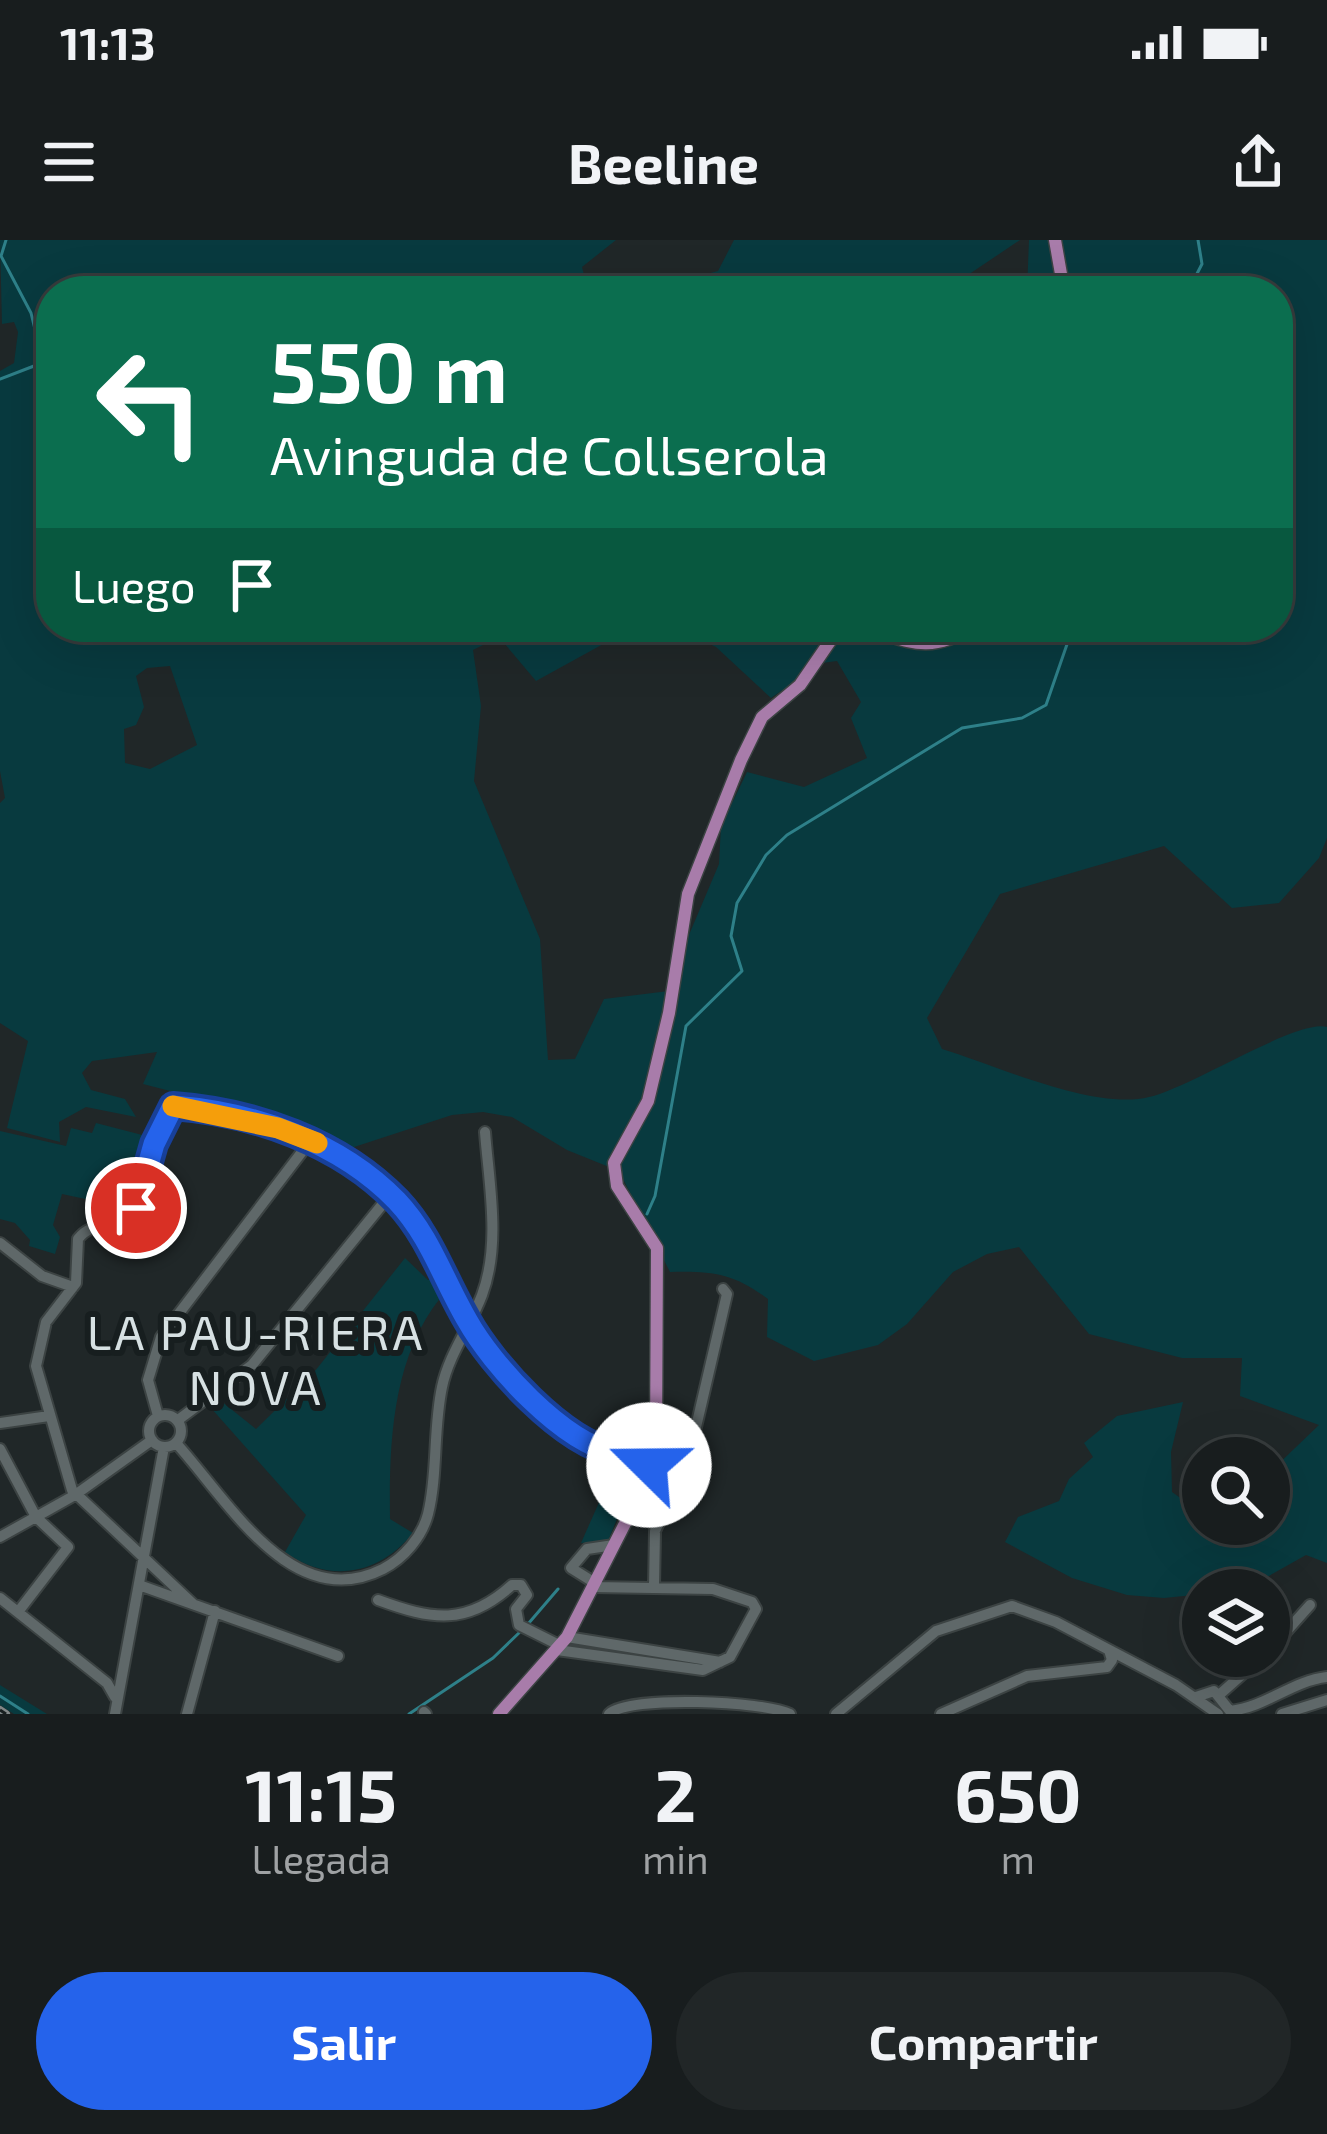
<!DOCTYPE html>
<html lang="es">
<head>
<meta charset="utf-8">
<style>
	body { margin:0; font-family:"Exo 2",sans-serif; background:#212627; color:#f1f3f6; height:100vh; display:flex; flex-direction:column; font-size:45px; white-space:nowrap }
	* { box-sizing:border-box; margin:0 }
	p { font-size:39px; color:#9fa2a4 }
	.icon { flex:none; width:66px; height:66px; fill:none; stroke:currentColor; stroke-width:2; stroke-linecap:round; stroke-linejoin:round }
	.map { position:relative; height:1474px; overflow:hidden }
	.panel { display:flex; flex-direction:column; background:#181d1e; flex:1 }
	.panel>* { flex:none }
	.hud { position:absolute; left:36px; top:36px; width:1257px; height:366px; border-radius:48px; box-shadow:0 12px 48px #0002,0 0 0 3px #363b3c; background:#0b6e4f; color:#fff; overflow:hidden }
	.buttons { position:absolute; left:1182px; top:1197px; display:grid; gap:24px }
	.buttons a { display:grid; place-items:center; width:108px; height:108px; border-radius:50%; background:#181d1e; box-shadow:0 12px 48px #0002,0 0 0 3px #363b3c; font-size:60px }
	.pin { position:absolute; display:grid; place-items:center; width:102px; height:102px; color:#fff; margin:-51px; border:6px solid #fff; border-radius:50%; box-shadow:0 3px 12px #0007 }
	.me { position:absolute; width:132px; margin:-66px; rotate:292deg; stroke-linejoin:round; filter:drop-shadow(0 0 9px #0008) }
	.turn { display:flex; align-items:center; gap:42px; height:252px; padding:0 36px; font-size:54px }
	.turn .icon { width:156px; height:156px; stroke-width:2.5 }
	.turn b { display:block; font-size:84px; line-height:102px }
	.then { display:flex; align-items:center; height:114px; padding:0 36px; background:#0003; gap:24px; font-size:45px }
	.eta { display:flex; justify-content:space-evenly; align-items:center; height:204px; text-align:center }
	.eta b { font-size:72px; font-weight:700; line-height:84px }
	.button { display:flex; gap:24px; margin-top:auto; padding:24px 36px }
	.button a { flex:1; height:138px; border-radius:72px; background:#2563eb; color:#fff; font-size:48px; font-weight:700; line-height:138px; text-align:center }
	.button a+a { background:#212627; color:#f1f3f6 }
	.status { display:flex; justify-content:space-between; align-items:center; height:84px; padding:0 60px; background:#181d1e; direction:ltr }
	.status svg { height:33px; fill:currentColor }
	header { display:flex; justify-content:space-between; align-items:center; height:156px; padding:0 36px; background:#181d1e; font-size:54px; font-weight:700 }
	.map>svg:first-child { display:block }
	.green { fill:#083a3f; fill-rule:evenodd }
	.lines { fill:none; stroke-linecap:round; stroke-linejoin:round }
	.stream { stroke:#2e8089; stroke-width:3 }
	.minor-casing { stroke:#3c4343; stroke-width:14 }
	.major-casing { stroke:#3c4343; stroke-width:15 }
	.minor { stroke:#5f6869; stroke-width:10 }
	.major { stroke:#a87caa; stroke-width:12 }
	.rail-casing { stroke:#818788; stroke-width:8 }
	.rail { stroke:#171e1f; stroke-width:3; stroke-dasharray:9; stroke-linecap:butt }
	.route-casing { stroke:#184099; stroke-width:30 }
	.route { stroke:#2563eb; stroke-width:21 }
	.slow { stroke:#f59e0b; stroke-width:21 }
	.labels { text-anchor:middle; stroke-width:12; stroke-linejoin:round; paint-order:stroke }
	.neighbourhood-label { font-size:48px; letter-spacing:3px; fill:#d7e1e3; stroke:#171e1f }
</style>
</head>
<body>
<div class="status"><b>11:13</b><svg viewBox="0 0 49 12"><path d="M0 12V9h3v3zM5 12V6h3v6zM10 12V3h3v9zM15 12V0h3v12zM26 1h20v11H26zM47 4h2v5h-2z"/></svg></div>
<header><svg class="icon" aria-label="menu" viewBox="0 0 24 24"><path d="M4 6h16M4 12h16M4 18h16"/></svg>Beeline<svg class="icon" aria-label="share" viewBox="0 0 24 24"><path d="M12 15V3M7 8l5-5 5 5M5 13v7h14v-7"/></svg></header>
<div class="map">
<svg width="1327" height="1474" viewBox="0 0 1327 1474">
	<rect width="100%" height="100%" fill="#202728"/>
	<path class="green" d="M 0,0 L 616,0 L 582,27 L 588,51 L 51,51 L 51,387 L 1278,387 L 1278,51 L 1027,51 L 1029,0 L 1327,0 L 1327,598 L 1319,618 L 1279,663 L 1232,668 L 1164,606 L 1000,654 L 927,778 L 942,809 C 995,825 1095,871 1149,857 C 1192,847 1296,779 1327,787 L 1327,1323 L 1306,1315 L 1244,1350 L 1164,1358 L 1127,1355 L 1072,1338 L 1005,1302 L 1018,1277 L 1059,1261 L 1069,1239 L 1093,1217 L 1084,1203 L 1117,1176 L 1183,1162 L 1171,1212 L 1172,1252 L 1203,1274 L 1203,1284 L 1269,1284 L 1269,1233 L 1319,1185 L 1240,1156 L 1242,1118 L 1182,1118 L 1089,1094 L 1019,1007 L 987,1014 L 953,1032 L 907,1084 L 878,1105 L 814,1121 L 767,1097 L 768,1059 C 733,1033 712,1031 670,1032 L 619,931 L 567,910 L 512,877 L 483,872 L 452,875 L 348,909 L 278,879 L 143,844 L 157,812 L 92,821 L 82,833 L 91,850 L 125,859 L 136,877 L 86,867 L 59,882 L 60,902 L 7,888 L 28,801 L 0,783 L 0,563 L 5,558 L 0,531 L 0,131 L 14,123 L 18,92 L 14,82 L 2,84 ZM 678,389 L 716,407 L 771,458 L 822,423 L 837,421 L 861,462 L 851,478 L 867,518 L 804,547 L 747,532 L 721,586 L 719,624 L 683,709 L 677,750 L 604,759 L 575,819 L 548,820 L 540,699 L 474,541 L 481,466 L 473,410 L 499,397 L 536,441 L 605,403 ZM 170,426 L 197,505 L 150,529 L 125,523 L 124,489 L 136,485 L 144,467 L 136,436 L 147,428 Z
		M 734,0 L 1020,0 L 944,51 L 645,51 L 718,31 Z
		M 96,883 L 150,897 L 132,969 L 62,954 L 53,985 L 60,997 L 55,1014 L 29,1006 L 30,1000 L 15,983 L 0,979 L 0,891 L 66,906 L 71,888 L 92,893 Z
		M 405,1018 L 428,1040 L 433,1038 L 441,1057 C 392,1118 389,1203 390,1279 L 413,1293 C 379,1335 329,1344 285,1312 L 306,1275 L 211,1168 L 221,1161 L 256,1189 L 315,1131 Z
		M 613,1231 L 633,1240 L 608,1301 L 581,1303 Z
		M 0,1445 L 47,1474 L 14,1474 L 0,1465 Z"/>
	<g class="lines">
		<path class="stream" d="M 1188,51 L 1202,24 L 1198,0
			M 0,139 L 34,126 L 41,114 L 31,73 L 1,16 L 6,0
			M 647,974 L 655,956 L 686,786 L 742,731 L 731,696 L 737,663 L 766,615 L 787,595 L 962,488 L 1022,478 L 1046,465 L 1073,387
			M 528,1384 L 558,1349
			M 0,1456 L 28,1474
			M 409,1474 L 493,1418 L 521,1391"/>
		<g class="minor-casing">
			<path id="minor" d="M 0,1003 L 42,1036 L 73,1047
				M149 1191a16 16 0 1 1 32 0a16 16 0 1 1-32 0Z
				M 158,1176 L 148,1140 L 161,1097 L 311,900
				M 178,1180 L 252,1125 L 390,955
				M 0,1183 L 49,1176
				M 176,1203 C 228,1260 292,1375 383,1329 C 404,1318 422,1297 428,1274 C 438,1234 433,1189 442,1147 C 449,1114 470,1087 482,1055 C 501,1004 489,944 485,892
				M 0,1209 L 36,1277 L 68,1307 L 18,1372
				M 0,1297 L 75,1255 L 152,1200
				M 595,1343 L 571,1328 L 587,1309 L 614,1305
				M 139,1345 L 338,1416
				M 654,1347 L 655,1291 L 689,1217 L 727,1054 L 723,1049
				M 0,1358 L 107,1443 L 115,1457
				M 378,1360 C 432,1380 467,1386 512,1345 L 521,1345 L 527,1355 L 516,1369 L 519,1385 L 561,1406
				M 193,1364 L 72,1250 L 36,1126 L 46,1082 L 76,1043 L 78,999 C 92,980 115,989 132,975 L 154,904 L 173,865 C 269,873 372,913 425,998 C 454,1043 469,1091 506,1132 C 524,1152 544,1171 568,1186 C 588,1200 613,1207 628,1227
				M 567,1397 L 720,1422
				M 557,1410 L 703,1430 L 730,1417 L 756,1369 L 752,1362 L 713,1349 L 593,1347
				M 1269,1411 L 1310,1365
				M 1219,1455 L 1263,1416
				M 1196,1457 L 1214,1451 L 1230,1471 C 1266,1467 1292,1441 1327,1437
				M 424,1472 L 426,1474
				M 115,1474 L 164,1207
				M 187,1474 L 215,1371
				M 609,1474 C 629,1455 764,1461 790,1474
				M 836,1474 L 936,1391 L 1012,1366 L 1056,1382 L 1176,1445 L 1218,1474
				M 941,1474 L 1027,1436 L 1107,1427 L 1112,1420 L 1109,1410
				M 1282,1474 L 1327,1460"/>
		</g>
		<g class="major-casing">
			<path id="major" d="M 1055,0 L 1064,51
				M 638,1251 L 628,1217 L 659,1195
				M 499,1474 L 567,1397 L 638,1258 L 656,1205 L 657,1008 L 617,946 L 614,923 L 648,861 L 669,773 L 688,654 L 741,520 L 762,477 L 800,445 L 835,394 C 885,374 909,429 972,387"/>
		</g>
		<use href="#minor" class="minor"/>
		<use href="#major" class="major"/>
		<g class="rail-casing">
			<path id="rail" d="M 0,1470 L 6,1474"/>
		</g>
		<use href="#rail" class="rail"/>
	</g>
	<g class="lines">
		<g class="route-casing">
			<path id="route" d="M 136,968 L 154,904 L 173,866 C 254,872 340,902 397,961 C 430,996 443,1039 467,1080 C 492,1125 562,1202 615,1213 C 623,1214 635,1211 643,1211 L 649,1225"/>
		</g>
		<use href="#route" class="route"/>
		<path class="slow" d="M 173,866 L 278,888 L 317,903"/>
	</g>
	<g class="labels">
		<g class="neighbourhood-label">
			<text x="256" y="1110">LA PAU-RIERA<tspan x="256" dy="55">NOVA</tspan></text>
		</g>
	</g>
</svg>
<div class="buttons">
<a><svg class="icon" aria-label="search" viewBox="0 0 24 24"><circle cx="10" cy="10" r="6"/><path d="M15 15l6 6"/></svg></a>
<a><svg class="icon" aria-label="layers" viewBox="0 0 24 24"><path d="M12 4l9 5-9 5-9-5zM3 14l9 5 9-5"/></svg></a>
</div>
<div class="pin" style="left:136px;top:968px;background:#d93025"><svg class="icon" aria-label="arrive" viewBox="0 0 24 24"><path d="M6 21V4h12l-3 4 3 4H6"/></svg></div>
<svg class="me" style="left:649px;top:1225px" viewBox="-20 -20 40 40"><circle r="19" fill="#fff"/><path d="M0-13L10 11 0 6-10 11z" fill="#2563eb"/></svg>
<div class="hud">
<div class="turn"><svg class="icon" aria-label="left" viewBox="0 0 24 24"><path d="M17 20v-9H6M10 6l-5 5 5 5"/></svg><div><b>550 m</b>Avinguda de Collserola</div></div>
<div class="then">Luego<svg class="icon" aria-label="arrive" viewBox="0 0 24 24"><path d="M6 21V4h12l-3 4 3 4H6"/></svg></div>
</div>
</div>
<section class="panel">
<div class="eta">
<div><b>11:15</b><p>Llegada</p></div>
<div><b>2</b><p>min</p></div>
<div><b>650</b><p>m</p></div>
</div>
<div class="button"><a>Salir</a><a>Compartir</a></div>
</section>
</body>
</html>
